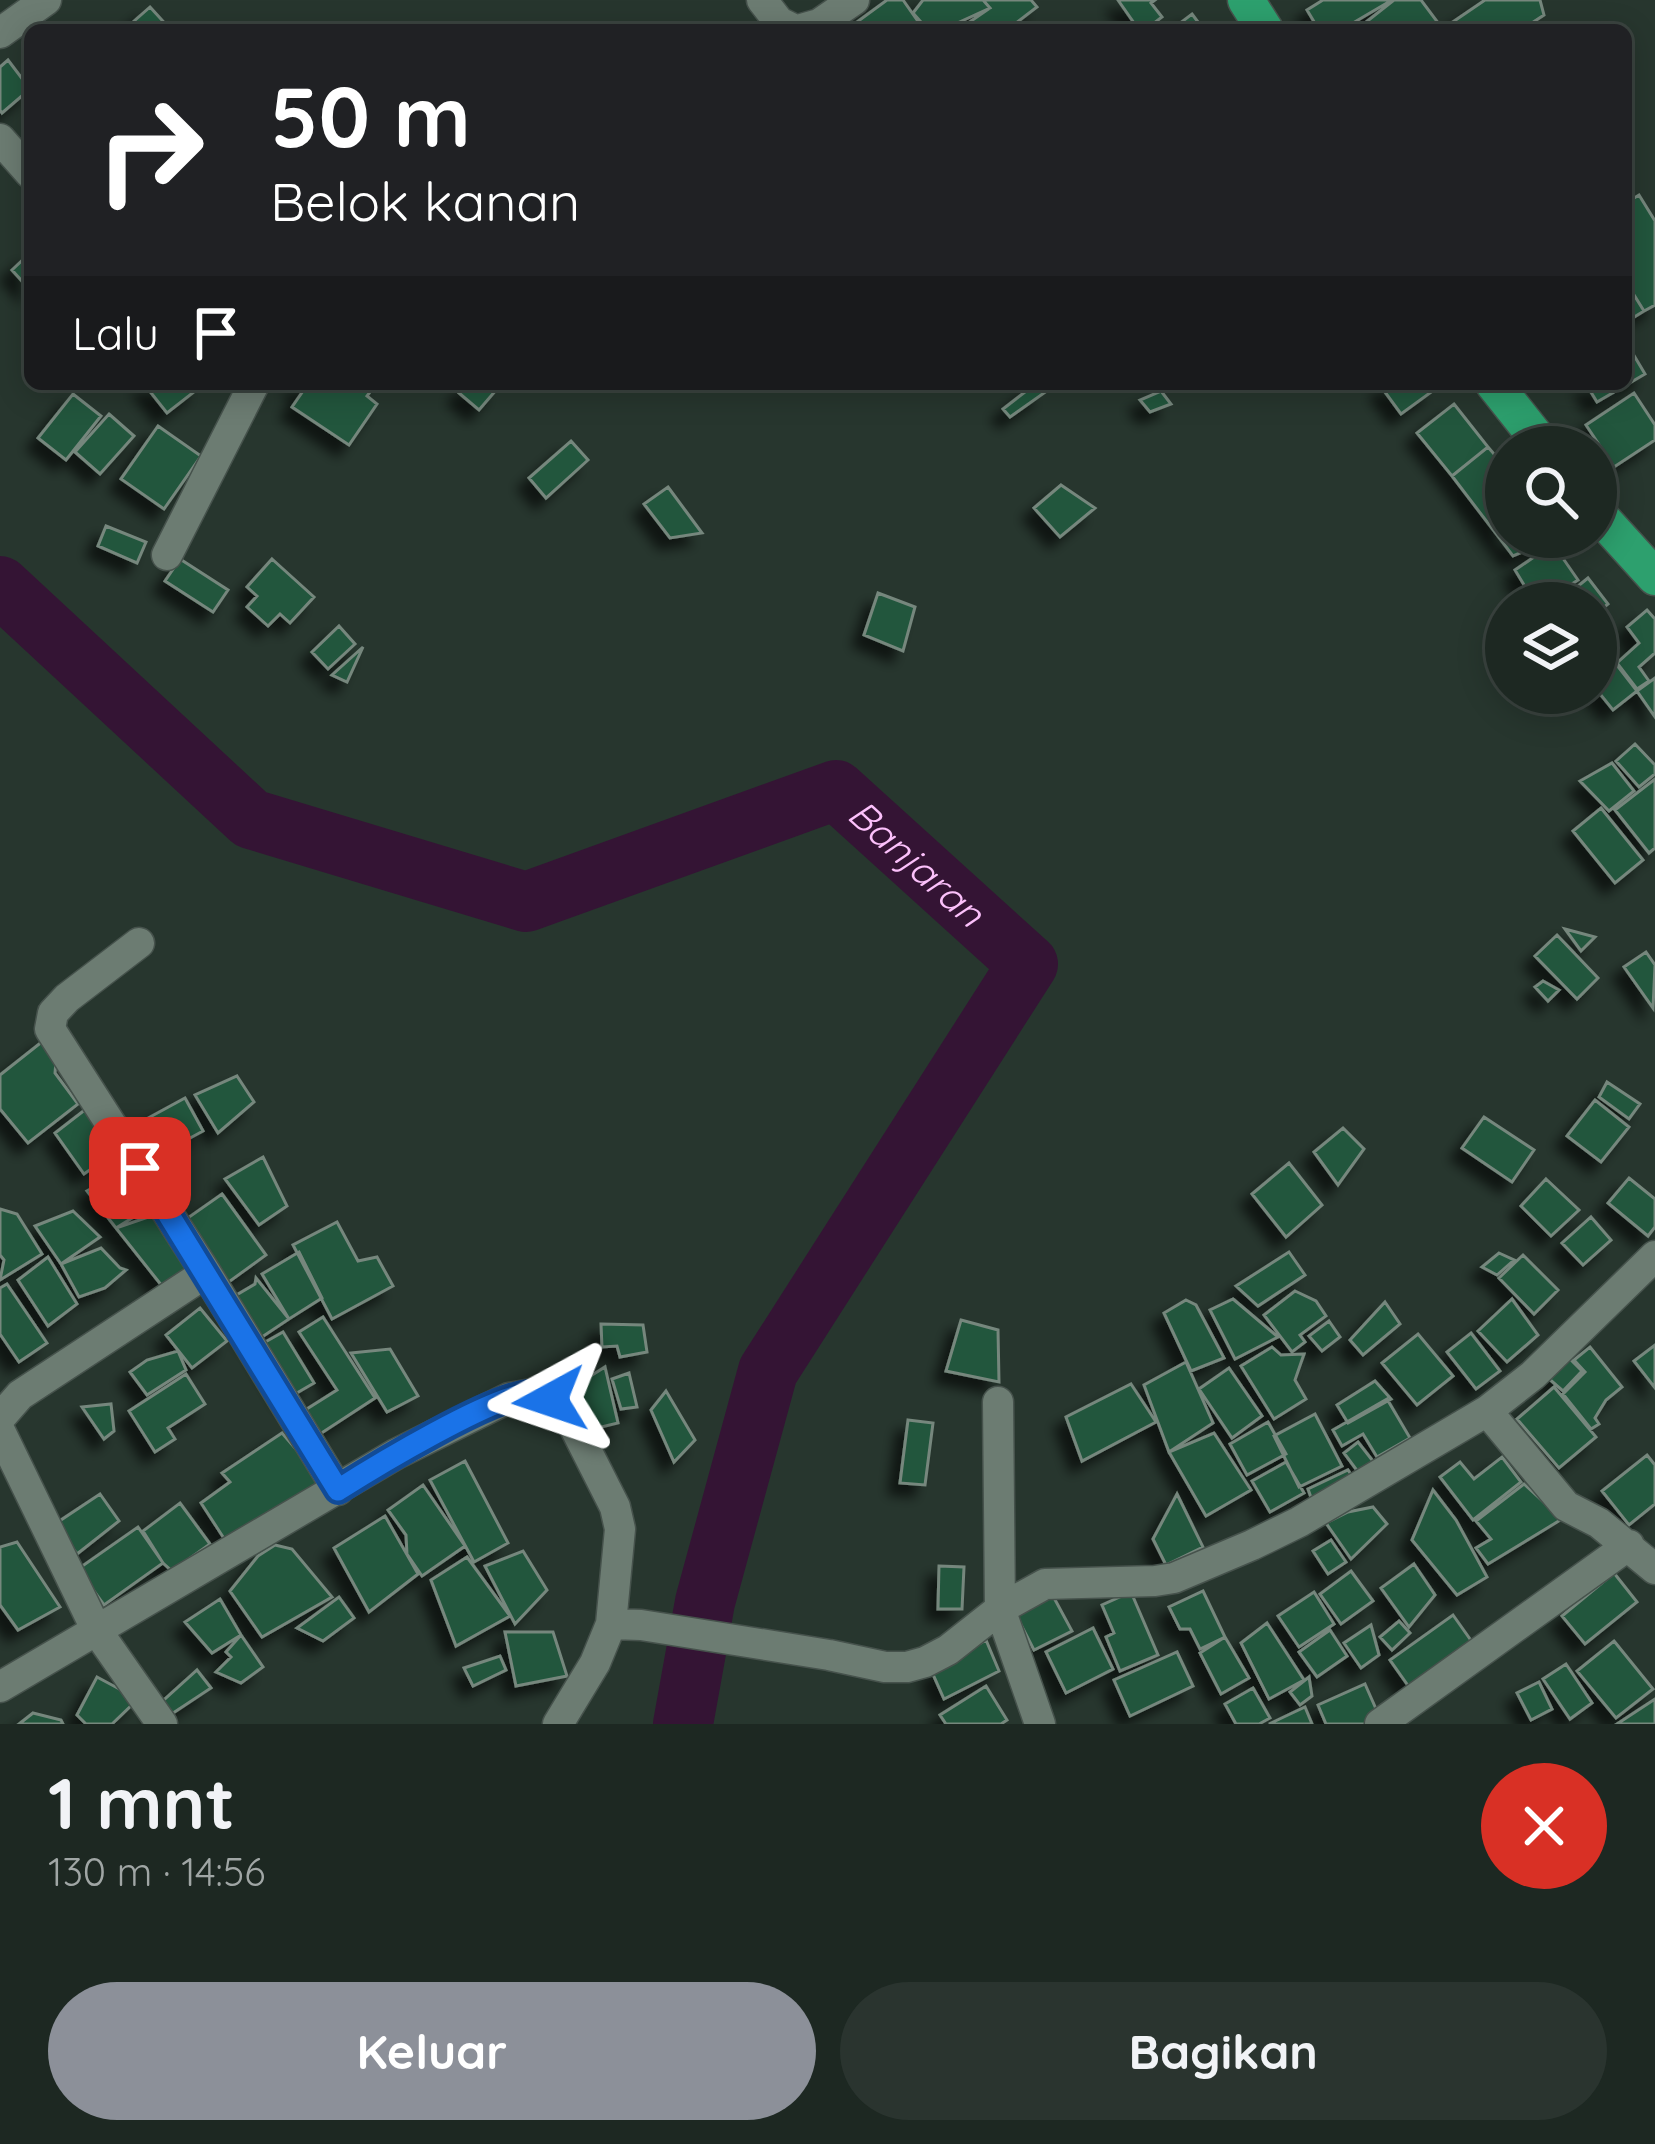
<!DOCTYPE html>
<html lang="id">
<head>
<meta charset="utf-8">
<style>
	body { margin:0; font-family:Quicksand,sans-serif; background:#2a342f; color:#f1f3f6; height:100vh; display:flex; flex-direction:column; font-size:45px; white-space:nowrap }
	* { box-sizing:border-box; margin:0 }
	p { font-size:39px; color:#a0a6a5 }
	.icon { flex:none; width:66px; height:66px; fill:none; stroke:currentColor; stroke-width:2; stroke-linecap:round; stroke-linejoin:round }
	.map { position:relative; height:1724px; overflow:hidden }
	.sheet { display:flex; flex-direction:column; background:#1d2822; flex:1 }
	.sheet>* { flex:none }
	.top-card { position:absolute; left:24px; top:24px; width:1608px; height:366px; border-radius:18px; box-shadow:0 6px 30px #0003,0 0 0 3px #3b4440; background:#202124; color:#fff; overflow:hidden }
	.buttons { position:absolute; left:1485px; top:426px; display:grid; gap:24px }
	.buttons a { display:grid; place-items:center; width:132px; height:132px; border-radius:50%; background:#1d2822; box-shadow:0 6px 30px #0003,0 0 0 3px #3b4440; font-size:60px }
	.pin { position:absolute; display:grid; place-items:center; width:102px; height:102px; color:#fff; margin:-51px; border-radius:24px; box-shadow:0 6px 18px #0006 }
	.me { position:absolute; width:132px; margin:-66px; rotate:265deg; stroke-linejoin:round; filter:drop-shadow(0 0 9px #0008) }
	.turn { display:flex; align-items:center; gap:42px; height:252px; padding:0 48px; font-size:54px }
	.turn .icon { width:156px; height:156px; stroke-width:2.5 }
	.turn b { display:block; font-size:84px; line-height:102px }
	.then { display:flex; align-items:center; height:114px; padding:0 48px; background:#0003; gap:24px; font-size:45px }
	.round { display:grid; place-items:center; flex:none; width:126px; height:126px; border-radius:63px; background:#2a342f }
	.head { display:flex; align-items:center; justify-content:space-between; height:204px; padding:0 48px }
	h1 { font-size:72px; font-weight:700; line-height:90px }
	.primary-button { display:flex; gap:24px; margin-top:auto; padding:24px 48px }
	.primary-button a { flex:1; height:138px; border-radius:72px; background:#8c9099; color:#fff; font-size:48px; font-weight:700; line-height:138px; text-align:center }
	.primary-button a+a { background:#2a342f; color:#f1f3f6 }
	.map>svg:first-child { display:block }
	.lines { fill:none; stroke-linecap:round; stroke-linejoin:round }
	.river { stroke:#341434; stroke-width:60 }
	.building { fill:#21563d; stroke:#76877d; stroke-width:3; filter:url(#shadow) }
	.street-casing { stroke:#46524c; stroke-width:33 }
	.highway-casing { stroke:#46524c; stroke-width:39 }
	.street { stroke:#6c7c72; stroke-width:30 }
	.highway { stroke:#2da06e; stroke-width:36 }
	.route-casing { stroke:#114b97; stroke-width:30 }
	.route { stroke:#1a73e8; stroke-width:21 }
	.labels { text-anchor:middle; stroke-width:12; stroke-linejoin:round; paint-order:stroke }
	.water-label { font-size:39px; font-style:italic; fill:#fcc1fb; stroke:#27362e }
</style>
</head>
<body>
<div class="map">
<svg width="1655" height="1724" viewBox="0 0 1655 1724">
	<defs>
		<filter id="shadow"><feDropShadow dx="-11" dy="11" stdDeviation="6" flood-color="#0009"/></filter>
	</defs>
	<rect width="100%" height="100%" fill="#27362e"/>
	<g class="lines">
		<path class="river" id="s1" d="M 0,586 L 251,819 L 526,902 L 836,790 L 1028,964 L 768,1371 L 705,1602 L 683,1724"/>
	</g>
	<path class="building" d="M 887,0 L 903,0 L 924,30 L 846,30 Z
		M 923,0 L 983,0 L 990,8 L 942,30 L 928,30 L 913,13 Z
		M 983,0 L 1031,0 L 1037,7 L 1007,30 L 958,30 L 990,8 Z
		M 1118,0 L 1155,0 L 1151,3 L 1162,17 L 1145,30 L 1139,30 Z
		M 1392,0 L 1341,30 L 1319,30 L 1307,10 L 1323,0 Z
		M 1394,0 L 1421,0 L 1442,28 L 1356,30 Z
		M 1485,0 L 1540,0 L 1544,15 L 1521,30 L 1441,30 Z
		M 150,7 L 171,30 L 124,30 Z
		M 1192,14 L 1204,30 L 1171,30 Z
		M 8,60 L 30,89 L 2,113 L 0,110 L 0,67 Z
		M 1639,195 L 1655,221 L 1655,305 L 1644,311 L 1626,282 L 1626,203 Z
		M 30,253 L 30,290 L 12,270 Z
		M 1626,282 L 1644,311 L 1626,322 Z
		M 1626,342 L 1645,374 L 1597,402 L 1586,384 L 1626,384 Z
		M 144,384 L 196,384 L 199,388 L 167,413 Z
		M 295,384 L 376,384 L 367,396 L 377,404 L 349,445 L 292,407 L 303,391 Z
		M 467,384 L 492,384 L 497,389 L 479,410 L 459,393 Z
		M 1387,384 L 1429,384 L 1434,390 L 1401,414 L 1382,388 Z
		M 1034,385 L 1044,393 L 1010,417 L 1003,409 Z
		M 1161,391 L 1171,404 L 1150,412 L 1140,400 Z
		M 1634,393 L 1655,425 L 1655,440 L 1614,467 L 1586,425 Z
		M 73,394 L 101,416 L 66,460 L 38,438 Z
		M 1454,404 L 1488,447 L 1452,476 L 1417,433 Z
		M 109,414 L 134,436 L 100,474 L 75,452 Z
		M 158,426 L 201,456 L 164,509 L 121,479 Z
		M 571,441 L 588,460 L 546,498 L 529,478 Z
		M 1488,447 L 1506,468 L 1506,537 L 1558,537 L 1513,556 L 1452,476 Z
		M 1061,485 L 1095,508 L 1060,537 L 1034,508 Z
		M 668,487 L 702,533 L 670,538 L 644,504 Z
		M 106,526 L 146,542 L 137,563 L 98,546 Z
		M 1553,544 L 1578,580 L 1542,603 L 1535,603 L 1515,570 Z
		M 180,559 L 228,590 L 213,612 L 165,581 Z
		M 272,559 L 314,597 L 290,623 L 280,614 L 268,626 L 247,607 L 257,596 L 247,587 Z
		M 1588,578 L 1608,604 L 1596,614 L 1596,603 L 1557,603 Z
		M 878,593 L 915,607 L 903,651 L 864,635 Z
		M 1647,610 L 1655,619 L 1655,653 L 1639,667 L 1649,681 L 1637,689 L 1617,663 L 1639,643 L 1627,627 Z
		M 339,626 L 355,644 L 328,669 L 312,652 Z
		M 1599,642 L 1637,691 L 1613,710 L 1596,689 L 1596,645 Z
		M 363,647 L 347,682 L 332,675 Z
		M 1655,678 L 1655,717 L 1637,691 Z
		M 1635,744 L 1655,765 L 1655,774 L 1639,787 L 1616,761 Z
		M 1612,763 L 1634,791 L 1609,811 L 1580,781 Z
		M 1655,779 L 1655,848 L 1649,853 L 1615,810 Z
		M 1601,808 L 1643,860 L 1615,883 L 1573,831 Z
		M 1565,929 L 1595,937 L 1581,951 Z
		M 1557,935 L 1598,978 L 1577,999 L 1535,956 Z
		M 1646,952 L 1655,965 L 1653,1008 L 1624,967 Z
		M 1543,981 L 1559,990 L 1548,1001 L 1535,987 Z
		M 48,1037 L 57,1051 L 55,1073 L 78,1104 L 28,1143 L 0,1109 L 0,1075 Z
		M 237,1076 L 254,1102 L 218,1133 L 195,1095 Z
		M 1607,1082 L 1640,1104 L 1629,1119 L 1599,1097 Z
		M 185,1098 L 203,1131 L 157,1156 L 139,1123 Z
		M 1595,1100 L 1629,1127 L 1601,1162 L 1567,1136 Z
		M 86,1109 L 109,1141 L 111,1155 L 84,1174 L 55,1133 Z
		M 1484,1117 L 1534,1150 L 1512,1182 L 1462,1148 Z
		M 1343,1128 L 1364,1149 L 1338,1185 L 1314,1152 Z
		M 263,1157 L 287,1206 L 259,1225 L 225,1179 Z
		M 1289,1163 L 1322,1205 L 1286,1237 L 1252,1194 Z
		M 123,1171 L 148,1208 L 116,1228 L 87,1191 Z
		M 1629,1178 L 1655,1199 L 1655,1227 L 1648,1236 L 1608,1203 Z
		M 1546,1179 L 1579,1210 L 1551,1236 L 1521,1206 Z
		M 222,1194 L 266,1255 L 226,1284 L 182,1222 Z
		M 0,1209 L 17,1214 L 42,1254 L 0,1280 L 4,1260 L 0,1255 Z
		M 73,1211 L 100,1237 L 61,1264 L 35,1226 Z
		M 160,1213 L 196,1264 L 166,1291 L 116,1228 Z
		M 1591,1217 L 1611,1240 L 1583,1265 L 1562,1243 Z
		M 337,1222 L 358,1261 L 377,1257 L 393,1286 L 332,1319 L 293,1245 Z
		M 101,1248 L 120,1268 L 126,1270 L 105,1288 L 79,1297 L 61,1264 Z
		M 299,1252 L 322,1298 L 289,1319 L 262,1274 Z
		M 1289,1252 L 1305,1275 L 1258,1306 L 1236,1286 Z
		M 1499,1253 L 1514,1260 L 1497,1275 L 1482,1267 Z
		M 1523,1255 L 1558,1290 L 1534,1314 L 1499,1278 Z
		M 48,1257 L 77,1304 L 48,1326 L 18,1280 Z
		M 256,1278 L 289,1319 L 256,1341 L 228,1300 L 255,1284 Z
		M 7,1284 L 47,1343 L 19,1362 L 0,1334 L 0,1288 Z
		M 1295,1291 L 1316,1301 L 1326,1316 L 1300,1335 L 1305,1342 L 1292,1352 L 1264,1315 Z
		M 1233,1299 L 1278,1337 L 1235,1359 L 1210,1310 Z
		M 1512,1299 L 1538,1335 L 1507,1362 L 1478,1331 Z
		M 1186,1300 L 1196,1305 L 1224,1358 L 1191,1371 L 1164,1313 Z
		M 1385,1302 L 1400,1324 L 1363,1355 L 1350,1340 Z
		M 200,1308 L 227,1341 L 192,1368 L 166,1335 Z
		M 323,1317 L 375,1398 L 317,1436 L 302,1412 L 337,1390 L 299,1332 Z
		M 961,1320 L 998,1330 L 999,1382 L 946,1371 Z
		M 1329,1321 L 1340,1337 L 1322,1351 L 1309,1336 Z
		M 601,1324 L 643,1325 L 647,1352 L 620,1357 L 617,1346 L 602,1347 Z
		M 283,1332 L 314,1383 L 290,1397 L 260,1345 Z
		M 1471,1333 L 1500,1371 L 1476,1389 L 1447,1352 Z
		M 1418,1334 L 1453,1376 L 1417,1405 L 1382,1363 Z
		M 1655,1345 L 1655,1388 L 1634,1361 Z
		M 1272,1347 L 1281,1355 L 1304,1354 L 1295,1380 L 1306,1399 L 1274,1419 L 1241,1366 Z
		M 1590,1347 L 1622,1387 L 1606,1400 L 1595,1418 L 1599,1424 L 1591,1429 L 1563,1394 L 1585,1372 L 1574,1360 Z
		M 390,1349 L 418,1396 L 387,1412 L 351,1353 Z
		M 178,1351 L 186,1370 L 147,1395 L 130,1372 L 147,1360 Z
		M 1570,1359 L 1582,1371 L 1563,1391 L 1548,1378 Z
		M 1186,1362 L 1213,1423 L 1169,1452 L 1144,1385 Z
		M 605,1367 L 618,1423 L 589,1430 L 565,1392 Z
		M 1229,1368 L 1262,1416 L 1232,1438 L 1199,1389 Z
		M 629,1373 L 637,1407 L 621,1409 L 612,1379 Z
		M 186,1374 L 205,1404 L 168,1428 L 175,1439 L 155,1452 L 129,1411 Z
		M 1375,1381 L 1391,1399 L 1348,1423 L 1337,1405 Z
		M 1131,1384 L 1156,1422 L 1082,1461 L 1066,1417 Z
		M 1554,1387 L 1596,1437 L 1559,1468 L 1517,1419 Z
		M 666,1391 L 695,1440 L 674,1462 L 651,1410 Z
		M 1387,1399 L 1410,1438 L 1377,1457 L 1363,1434 L 1342,1446 L 1333,1430 Z
		M 111,1404 L 114,1431 L 104,1439 L 82,1407 Z
		M 1315,1414 L 1342,1466 L 1299,1487 L 1274,1436 Z
		M 908,1420 L 933,1423 L 925,1485 L 900,1483 Z
		M 1268,1422 L 1286,1454 L 1247,1475 L 1230,1444 Z
		M 282,1433 L 326,1484 L 227,1543 L 201,1503 L 230,1482 L 222,1473 Z
		M 1214,1433 L 1251,1490 L 1206,1516 L 1169,1452 Z
		M 1358,1442 L 1376,1465 L 1361,1476 L 1344,1453 Z
		M 1647,1455 L 1655,1465 L 1655,1504 L 1629,1525 L 1602,1491 Z
		M 1502,1457 L 1521,1482 L 1473,1520 L 1440,1477 L 1460,1462 L 1474,1479 Z
		M 465,1461 L 508,1543 L 474,1562 L 430,1480 Z
		M 1286,1462 L 1304,1493 L 1270,1512 L 1252,1481 Z
		M 1348,1470 L 1356,1482 L 1314,1506 L 1308,1489 Z
		M 1524,1484 L 1562,1519 L 1488,1564 L 1476,1548 L 1491,1539 L 1476,1521 Z
		M 423,1485 L 465,1546 L 422,1576 L 407,1554 L 406,1535 L 388,1510 Z
		M 1433,1490 L 1456,1520 L 1487,1577 L 1457,1595 L 1412,1540 Z
		M 100,1494 L 119,1521 L 77,1554 L 55,1524 Z
		M 1177,1494 L 1203,1547 L 1166,1565 L 1153,1539 Z
		M 180,1503 L 210,1544 L 172,1571 L 163,1563 L 143,1531 Z
		M 1373,1507 L 1387,1524 L 1351,1559 L 1326,1523 L 1348,1512 Z
		M 385,1516 L 418,1574 L 369,1612 L 334,1548 Z
		M 138,1527 L 163,1563 L 104,1605 L 78,1569 Z
		M 1331,1540 L 1346,1562 L 1328,1574 L 1313,1551 Z
		M 17,1542 L 60,1607 L 18,1630 L 0,1605 L 0,1547 Z
		M 275,1545 L 292,1549 L 332,1597 L 262,1637 L 230,1591 L 258,1556 Z
		M 523,1551 L 547,1590 L 515,1624 L 485,1566 Z
		M 467,1557 L 510,1616 L 456,1646 L 431,1580 Z
		M 1414,1564 L 1435,1595 L 1409,1627 L 1381,1588 Z
		M 939,1566 L 964,1567 L 962,1609 L 938,1609 Z
		M 1351,1571 L 1373,1601 L 1341,1624 L 1320,1594 Z
		M 1614,1573 L 1637,1602 L 1585,1644 L 1562,1616 Z
		M 1203,1591 L 1225,1637 L 1200,1649 L 1190,1629 L 1180,1629 L 1169,1607 Z
		M 1131,1592 L 1158,1655 L 1120,1671 L 1106,1637 L 1114,1633 L 1102,1605 Z
		M 1314,1592 L 1334,1624 L 1299,1647 L 1278,1616 Z
		M 1053,1596 L 1072,1631 L 1034,1650 L 1016,1615 Z
		M 339,1597 L 354,1618 L 323,1641 L 297,1628 Z
		M 220,1599 L 241,1635 L 212,1653 L 185,1622 Z
		M 1453,1615 L 1477,1649 L 1414,1694 L 1390,1660 Z
		M 1399,1621 L 1410,1633 L 1392,1650 L 1380,1637 Z
		M 1267,1623 L 1304,1680 L 1269,1699 L 1241,1643 Z
		M 1371,1625 L 1379,1655 L 1361,1668 L 1344,1643 Z
		M 1093,1628 L 1113,1669 L 1066,1693 L 1046,1652 Z
		M 1330,1630 L 1347,1656 L 1317,1677 L 1299,1652 Z
		M 505,1632 L 553,1632 L 567,1676 L 516,1686 Z
		M 241,1635 L 263,1667 L 241,1683 L 216,1672 L 231,1657 L 226,1652 Z
		M 1225,1637 L 1249,1678 L 1221,1694 L 1200,1653 Z
		M 986,1640 L 999,1671 L 944,1699 L 932,1672 Z
		M 1614,1641 L 1653,1689 L 1616,1718 L 1577,1671 Z
		M 1177,1652 L 1193,1686 L 1130,1716 L 1114,1680 Z
		M 500,1656 L 506,1670 L 473,1686 L 464,1668 Z
		M 1566,1664 L 1592,1703 L 1570,1719 L 1543,1679 Z
		M 197,1670 L 211,1688 L 164,1719 L 155,1708 Z
		M 97,1677 L 138,1699 L 112,1724 L 86,1724 L 77,1715 Z
		M 1309,1677 L 1312,1696 L 1300,1705 L 1290,1692 Z
		M 1539,1682 L 1552,1709 L 1531,1720 L 1517,1693 Z
		M 1365,1684 L 1380,1718 L 1366,1724 L 1326,1724 L 1318,1705 Z
		M 986,1686 L 1007,1720 L 1001,1724 L 946,1724 L 940,1715 Z
		M 1253,1688 L 1270,1718 L 1259,1724 L 1236,1724 L 1225,1704 Z
		M 1655,1699 L 1655,1724 L 1617,1724 Z
		M 1305,1707 L 1312,1724 L 1269,1724 Z
		M 33,1713 L 61,1720 L 63,1724 L 19,1724 Z"/>
	<g class="lines">
		<g class="street-casing">
			<path id="street" d="M 762,0 L 779,22 L 795,30
				M 798,30 L 819,24 L 854,0
				M 0,33 L 46,0
				M 0,139 L 30,173
				M 167,555 L 254,384
				M 139,943 L 67,998 L 53,1013 L 50,1029 L 206,1273 L 338,1490
				M 1655,1256 L 1533,1375 L 1487,1411 L 1566,1506 L 1599,1523 L 1655,1569
				M 998,1402 L 1000,1609 L 1040,1724
				M 0,1418 L 20,1395 L 206,1273
				M 0,1431 L 97,1631 L 162,1724
				M 611,1624 L 641,1625 L 829,1655 L 885,1667 L 907,1667 L 925,1662 L 948,1650 L 1000,1609 L 1045,1584 L 1155,1581 L 1174,1578 L 1252,1545 L 1299,1522 L 1487,1411
				M 0,1687 L 396,1454 L 509,1398 L 532,1394 L 550,1401 L 564,1410 L 571,1420 L 615,1507 L 620,1529 L 611,1624 L 595,1663 L 558,1724
				M 1380,1724 L 1629,1545"/>
		</g>
		<g class="highway-casing">
			<path id="highway" d="M 1246,0 L 1265,30
				M 1494,384 L 1544,447
				M 1596,512 L 1655,577"/>
		</g>
		<use href="#street" class="street"/>
		<use href="#highway" class="highway"/>
	</g>
	<g class="lines">
		<g class="route-casing">
			<path id="route" d="M 140,1168 L 338,1490 C 371,1469 499,1391 532,1394 C 539,1395 544,1398 550,1400"/>
		</g>
		<use href="#route" class="route"/>
	</g>
	<g class="labels">
		<g class="water-label">
			<text dy="14" stroke="none"><textPath href="#s1" startOffset="1068">Banjaran</textPath></text>
		</g>
	</g>
</svg>
<div class="buttons">
<a><svg class="icon" aria-label="search" viewBox="0 0 24 24"><circle cx="10" cy="10" r="6"/><path d="M15 15l6 6"/></svg></a>
<a><svg class="icon" aria-label="layers" viewBox="0 0 24 24"><path d="M12 4l9 5-9 5-9-5zM3 14l9 5 9-5"/></svg></a>
</div>
<div class="pin" style="left:140px;top:1168px;background:#d93025"><svg class="icon" aria-label="arrive" viewBox="0 0 24 24"><path d="M6 21V4h12l-3 4 3 4H6"/></svg></div>
<svg class="me" style="left:550px;top:1400px" viewBox="-20 -20 40 40"><path d="M0-17L14 15 0 8-14 15z" fill="#1a73e8" stroke="#fff" stroke-width="4"/></svg>
<div class="top-card">
<div class="turn"><svg class="icon" aria-label="right" viewBox="0 0 24 24"><path d="M7 20v-9h11M14 6l5 5-5 5"/></svg><div><b>50 m</b>Belok kanan</div></div>
<div class="then">Lalu<svg class="icon" aria-label="arrive" viewBox="0 0 24 24"><path d="M6 21V4h12l-3 4 3 4H6"/></svg></div>
</div>
</div>
<section class="sheet">
<div class="head"><div><h1>1 mnt</h1><p>130 m · 14:56</p></div><a class="round" style="background:#d93025;color:#fff"><svg class="icon" aria-label="close" viewBox="0 0 24 24"><path d="M6 6l12 12M18 6L6 18"/></svg></a></div>
<div class="primary-button"><a>Keluar</a><a>Bagikan</a></div>
</section>
</body>
</html>
